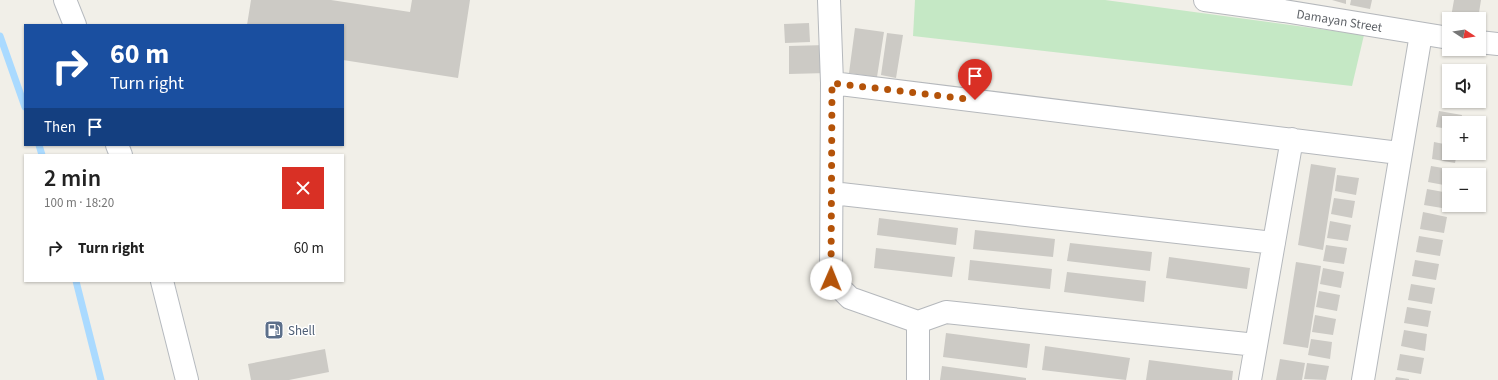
<!DOCTYPE html>
<html lang="en">
<head>
<meta charset="utf-8">
<style>
	body { margin:0; font-family:"Source Sans 3",sans-serif; background:#f2f2f2; color:#222; height:100vh; display:flex; flex-direction:column; font-size:15px; white-space:nowrap }
	* { box-sizing:border-box; margin:0 }
	p { font-size:13px; color:#767676 }
	.icon { flex:none; width:22px; height:22px; fill:none; stroke:currentColor; stroke-width:2; stroke-linecap:round; stroke-linejoin:round }
	.map { position:relative; flex:1; overflow:hidden }
	.drawer { position:absolute; left:24px; top:154px; width:320px; height:128px; display:flex; flex-direction:column; background:#fff; border-radius:0px; box-shadow:0 1px 3px #0004 }
	.drawer>* { flex:none }
	.hud { position:absolute; left:24px; top:24px; width:320px; height:122px; border-radius:0px; box-shadow:0 1px 3px #0004; background:#1a4fa0; color:#fff; overflow:hidden }
	.needle { width:26px; rotate:102deg }
	.controls { position:absolute; left:1442px; top:12px; display:grid; gap:8px }
	.controls a { display:grid; place-items:center; width:44px; height:44px; border-radius:0px; background:#fff; box-shadow:0 1px 3px #0004; font-size:20px }
	.pin { position:absolute; display:grid; place-items:center; width:34px; height:34px; color:#fff; margin:-41px -17px; border-radius:50% 50% 50% 0; rotate:-45deg; box-shadow:0 0 4px #0007 }
	.pin .icon { rotate:45deg }
	.me { position:absolute; width:44px; margin:-22px; rotate:1deg; stroke-linejoin:round; filter:drop-shadow(0 0 3px #0008) }
	.turn { display:flex; align-items:center; gap:14px; height:84px; padding:0 20px; font-size:18px }
	.turn .icon { width:52px; height:52px; stroke-width:2.5 }
	.turn b { display:block; font-size:28px; line-height:34px }
	.then { display:flex; align-items:center; height:38px; padding:0 20px; background:#0003; gap:8px; font-size:15px }
	.round { display:grid; place-items:center; flex:none; width:42px; height:42px; border-radius:0px; background:#f2f2f2 }
	.headline { display:flex; align-items:center; justify-content:space-between; height:68px; padding:0 20px }
	h1 { font-size:24px; font-weight:600; line-height:30px }
	ul { padding:0; list-style:none }
	li { display:flex; align-items:center; gap:12px; height:52px; padding:0 20px }
	li div { flex:1 }
	li b { display:block; font-size:15px }
	li em { font-style:normal }
	.map>svg:first-child { display:block }
	.green { fill:#c5e8c5 }
	.lines { fill:none; stroke-linecap:round; stroke-linejoin:round }
	.stream { stroke:#aadaff; stroke-width:7 }
	.building { fill:#cccac5 }
	.minor-casing { stroke:#b5b8bc; stroke-width:24 }
	.tertiary-casing { stroke:#b5b8bc; stroke-width:24 }
	.secondary-casing { stroke:#b6babf; stroke-width:24 }
	.minor { stroke:#fff; stroke-width:22 }
	.tertiary { stroke:#fff; stroke-width:22 }
	.secondary { stroke:#fff; stroke-width:22 }
	.route { stroke:#b45309; stroke-width:7; stroke-dasharray:0 12.6 }
	.labels { text-anchor:middle; stroke-width:3; stroke-linejoin:round; paint-order:stroke }
	.street-label { font-size:13px; fill:#5f6368; stroke:#fff }
	.service-label { font-size:13px; fill:#4e5e75; stroke:#fff; text-anchor:start }
</style>
</head>
<body>
<div class="map">
<svg width="1498" height="380" viewBox="0 0 1498 380">
	<rect width="100%" height="100%" fill="#f1efe8"/>
	<path class="green" d="M 915,0 L 1105,0 L 1364,35 L 1352,86 L 913,36 Z"/>
	<g class="lines">
		<path class="stream" d="M 0,36 L 25,107
			M 39,145 L 42,155
			M 76,281 L 101,380"/>
	</g>
	<path class="building" d="M 251,0 L 331,0 L 410,12 L 412,0 L 470,0 L 458,78 L 343,60 L 343,25 L 247,25 Z
		M 1332,0 L 1346,0 L 1346,4 Z
		M 1351,0 L 1372,0 L 1370,9 L 1350,5 Z
		M 1454,0 L 1481,0 L 1478,19 L 1451,17 Z
		M 809,23 L 810,42 L 785,43 L 784,24 Z
		M 855,28 L 884,32 L 877,77 L 849,73 Z
		M 887,33 L 903,35 L 896,78 L 881,75 Z
		M 826,45 L 827,73 L 789,74 L 789,46 Z
		M 1439,111 L 1462,115 L 1461,123 L 1449,123 L 1449,129 L 1436,127 Z
		M 1434,142 L 1449,145 L 1449,153 L 1457,153 L 1455,163 L 1432,159 Z
		M 1311,164 L 1336,168 L 1323,250 L 1298,245 Z
		M 1431,166 L 1455,170 L 1454,175 L 1449,175 L 1449,186 L 1428,182 Z
		M 1337,175 L 1359,178 L 1356,195 L 1335,191 Z
		M 1427,189 L 1449,193 L 1448,209 L 1424,205 Z
		M 1334,198 L 1355,201 L 1352,218 L 1331,214 Z
		M 1423,212 L 1447,217 L 1444,233 L 1420,229 Z
		M 879,218 L 958,228 L 956,245 L 877,235 Z
		M 1330,221 L 1351,225 L 1348,241 L 1327,238 Z
		M 975,230 L 1055,239 L 1053,257 L 973,249 Z
		M 1419,236 L 1443,240 L 1440,256 L 1416,252 Z
		M 1070,243 L 1152,252 L 1150,271 L 1067,261 Z
		M 1326,245 L 1347,248 L 1344,264 L 1323,261 Z
		M 876,248 L 955,257 L 952,277 L 874,268 Z
		M 1169,257 L 1250,268 L 1247,289 L 1166,278 Z
		M 970,260 L 1052,269 L 1050,289 L 968,280 Z
		M 1415,260 L 1439,264 L 1436,280 L 1412,276 Z
		M 1296,262 L 1321,266 L 1308,348 L 1283,344 Z
		M 1323,268 L 1344,272 L 1341,288 L 1320,284 Z
		M 1067,272 L 1146,281 L 1144,302 L 1064,292 Z
		M 1411,284 L 1435,288 L 1432,304 L 1408,300 Z
		M 1319,291 L 1340,295 L 1337,311 L 1316,307 Z
		M 1407,307 L 1431,311 L 1428,327 L 1404,323 Z
		M 1315,315 L 1336,319 L 1333,335 L 1312,332 Z
		M 1404,330 L 1427,334 L 1425,351 L 1401,346 Z
		M 946,333 L 1030,344 L 1027,368 L 943,357 Z
		M 1311,339 L 1332,342 L 1330,359 L 1308,355 Z
		M 1045,346 L 1130,358 L 1126,380 L 1042,370 Z
		M 325,349 L 329,372 L 289,380 L 251,380 L 248,364 Z
		M 1400,354 L 1424,358 L 1421,374 L 1397,370 Z
		M 1280,359 L 1305,363 L 1302,380 L 1276,380 Z
		M 1149,360 L 1233,371 L 1232,380 L 1146,380 Z
		M 1307,363 L 1329,366 L 1326,380 L 1304,379 Z
		M 942,366 L 1026,378 L 1026,380 L 940,380 Z
		M 1396,377 L 1409,379 L 1409,380 L 1395,380 Z"/>
	<g class="lines">
		<g class="minor-casing">
			<path id="minor" d="M 829,0 L 832,83 L 831,279 L 850,298 L 918,322 L 946,312 L 1256,345
				M 832,83 L 1399,153
				M 832,193 L 1274,243
				M 918,380 L 918,322
				M 1250,380 L 1292,139
				M 1363,380 L 1421,34"/>
		</g>
		<g class="tertiary-casing">
			<g id="tertiary">
				<path id="s1" d="M 1205,0 L 1284,11 L 1449,38"/>
				<path d="M 1479,42 L 1498,44"/>
			</g>
		</g>
		<g class="secondary-casing">
			<path id="secondary" d="M 65,0 L 75,25
				M 117,145 L 121,155
				M 162,281 L 187,380"/>
		</g>
		<use href="#minor" class="minor"/>
		<use href="#tertiary" class="tertiary"/>
		<use href="#secondary" class="secondary"/>
	</g>
	<g class="lines">
		<path class="route" d="M 831,279 L 832,83 L 975,100"/>
	</g>
	<defs>
		<g id="fuel-square" transform="scale(1)"><rect x="-9" y="-9" width="18" height="18" rx="4" fill="#5c6f8a" stroke="#fff"/><path d="M-5.5-6h7V0h2V4h1.3V-2.5L3-4.5l.8-.8L6-3V5H2.5V1h-1V6h-7ZM-4.2-4.7v3.2H.2V-4.7Z" fill="#fff"/></g>
	</defs>
	<g fill-rule="evenodd">
		<use href="#fuel-square" x="274" y="330"/>
	</g>
	<g class="labels">
		<g class="street-label">
			<text dy="5" stroke="none"><textPath href="#s1" startOffset="136">Damayan Street</textPath></text>
		</g>
		<g class="service-label">
			<text x="288" y="335">Shell</text>
		</g>
	</g>
</svg>
<div class="controls">
<a><svg class="needle" viewBox="-14 -14 28 28"><path d="M0-13l5 13h-10z" fill="#e53935"/><path d="M0 13l5-13h-10z" fill="#767676"/></svg></a>
<a><svg class="icon" aria-label="sound" viewBox="0 0 24 24"><path d="M4 9h4l5-4v14l-5-4H4zM17 9q2 3 0 6"/></svg></a>
<a>+</a>
<a>−</a>
</div>
<div class="pin" style="left:975px;top:100px;background:#d93025"><svg class="icon" aria-label="arrive" viewBox="0 0 24 24"><path d="M6 21V4h12l-3 4 3 4H6"/></svg></div>
<svg class="me" style="left:831px;top:279px" viewBox="-20 -20 40 40"><circle r="19" fill="#fff"/><path d="M0-13L10 11 0 6-10 11z" fill="#b45309"/></svg>
<div class="hud">
<div class="turn"><svg class="icon" aria-label="right" viewBox="0 0 24 24"><path d="M7 20v-9h11M14 6l5 5-5 5"/></svg><div><b>60 m</b>Turn right</div></div>
<div class="then">Then<svg class="icon" aria-label="arrive" viewBox="0 0 24 24"><path d="M6 21V4h12l-3 4 3 4H6"/></svg></div>
</div>
<section class="drawer">
<div class="headline"><div><h1>2 min</h1><p>100 m · 18:20</p></div><a class="round" style="background:#d93025;color:#fff"><svg class="icon" aria-label="close" viewBox="0 0 24 24"><path d="M6 6l12 12M18 6L6 18"/></svg></a></div>
<ul>
<li><svg class="icon" aria-label="right" viewBox="0 0 24 24"><path d="M7 20v-9h11M14 6l5 5-5 5"/></svg><div><b>Turn right</b></div><em>60 m</em></li>
</ul>
</section>
</div>
</body>
</html>
